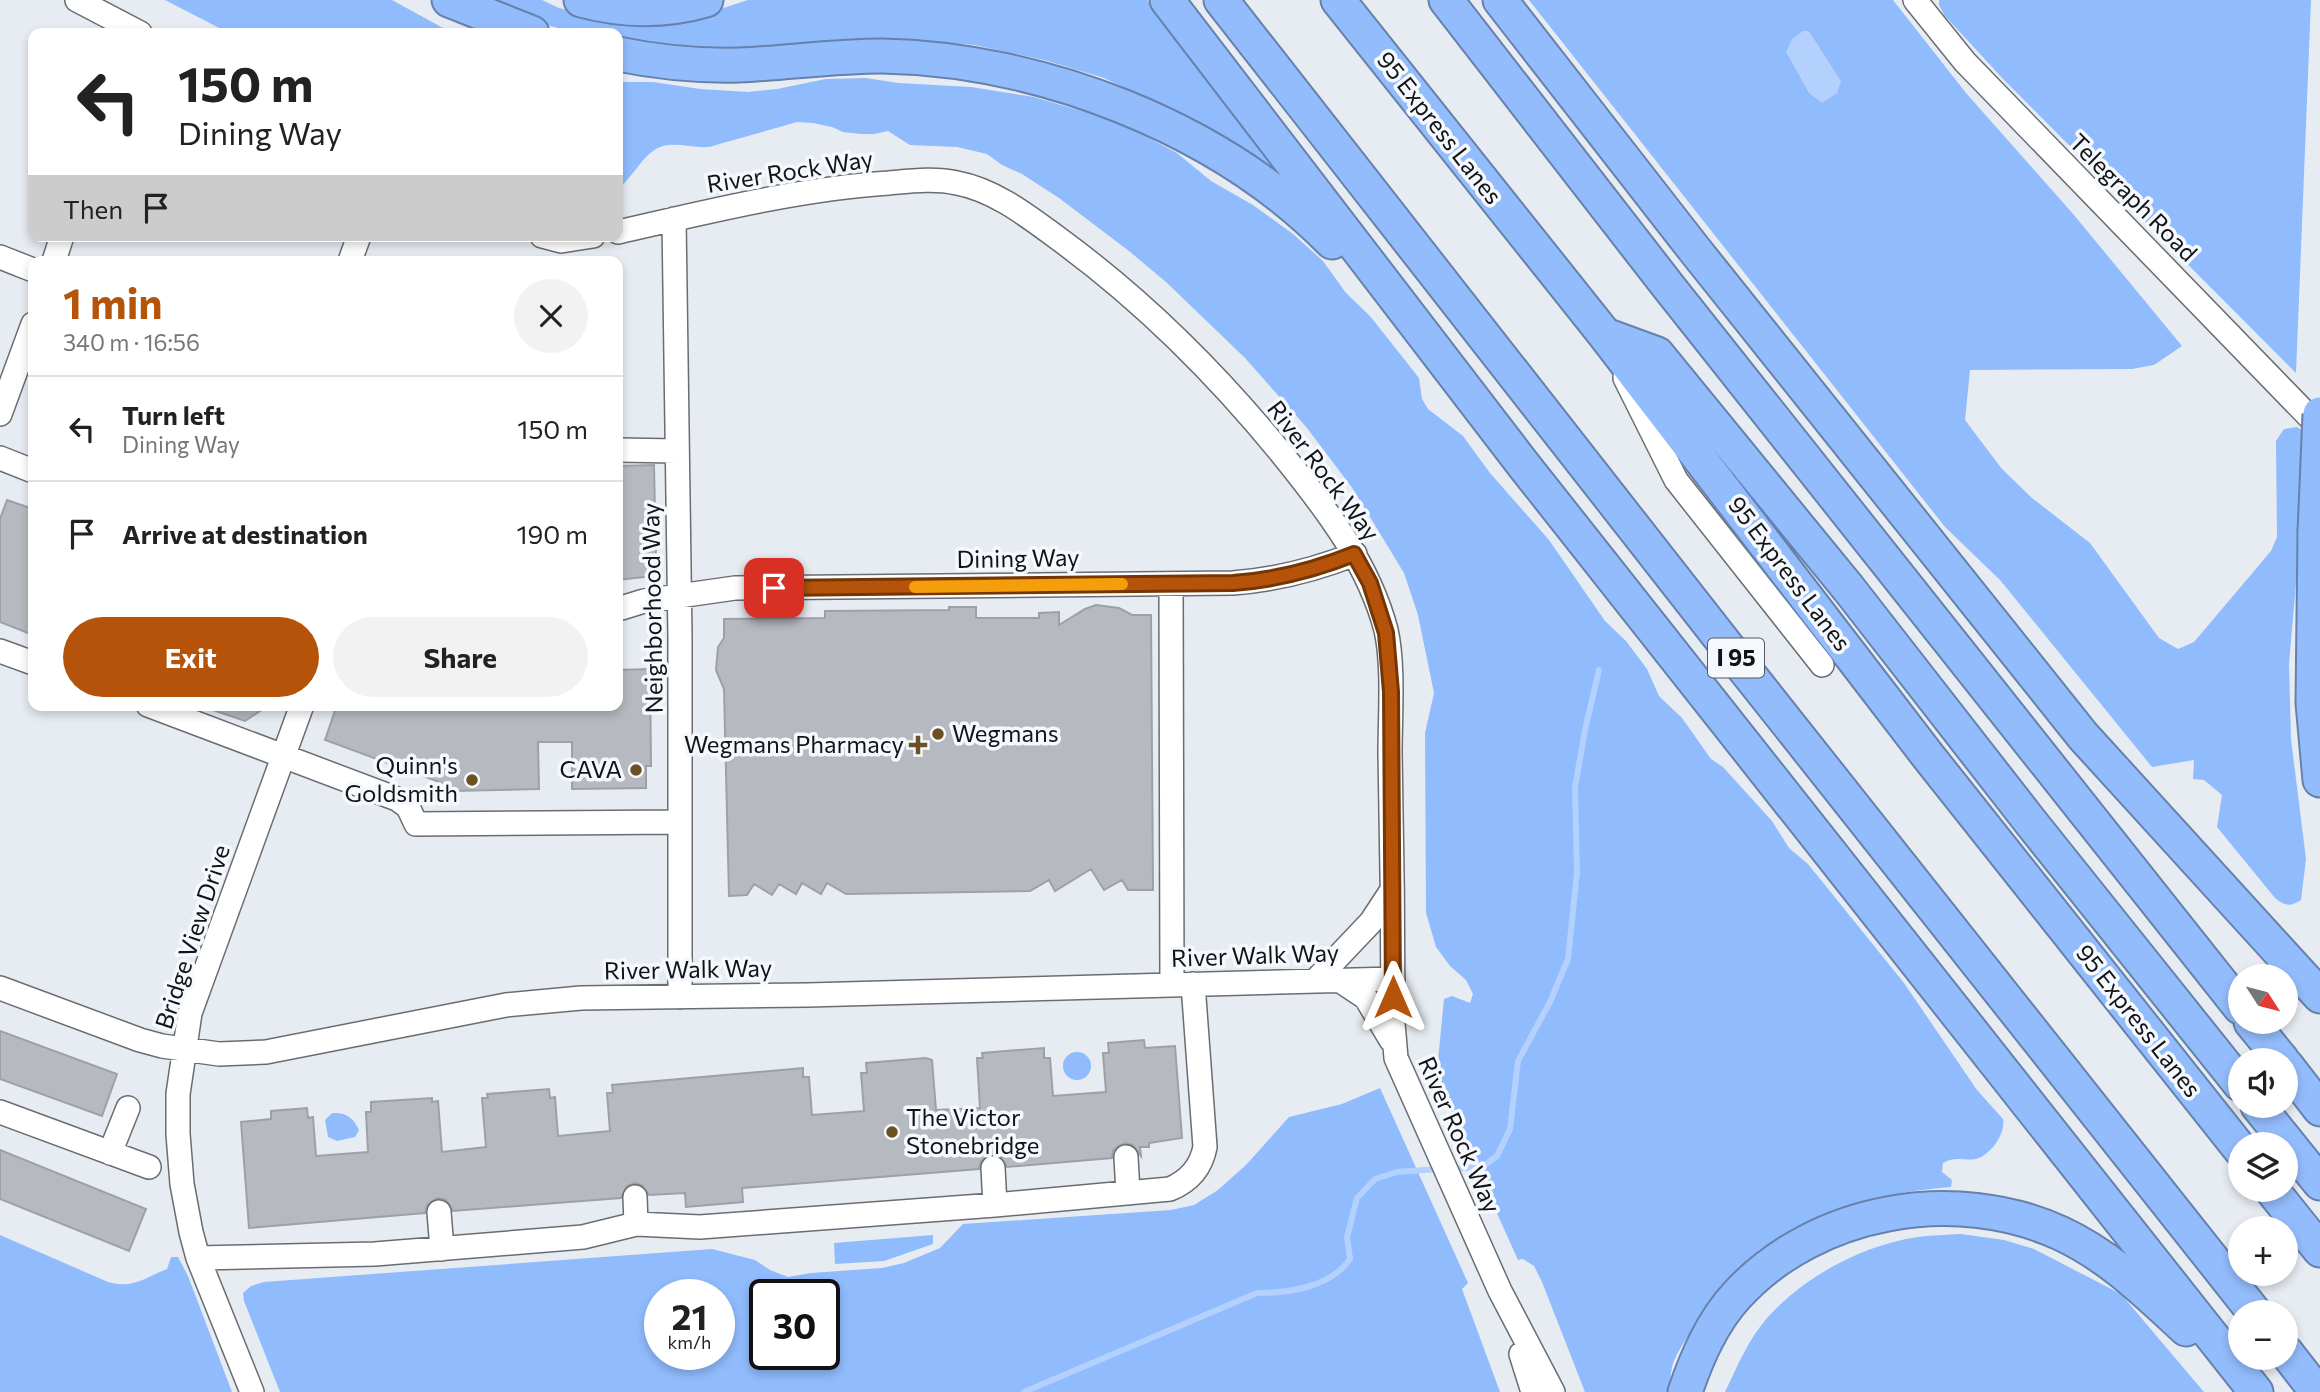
<!DOCTYPE html>
<html lang="en">
<head>
<meta charset="utf-8">
<style>
	body { margin:0; font-family:Commissioner,sans-serif; background:#f2f2f2; color:#222; height:100vh; display:flex; flex-direction:column; font-size:26px; white-space:nowrap }
	* { box-sizing:border-box; margin:0 }
	p { font-size:23px; color:#767676 }
	.icon { flex:none; width:38px; height:38px; fill:none; stroke:currentColor; stroke-width:2; stroke-linecap:round; stroke-linejoin:round }
	.map { position:relative; flex:1; overflow:hidden }
	.details { position:absolute; left:28px; top:256px; width:595px; height:455px; display:flex; flex-direction:column; background:#fff; border-radius:14px; box-shadow:0 4px 10px #0003 }
	.details>* { flex:none }
	.top-card { position:absolute; left:28px; top:28px; width:595px; height:214px; border-radius:14px; box-shadow:0 4px 10px #0003; background:#fff; color:#222; overflow:hidden }
	.needle { width:46px; rotate:126deg }
	.controls { position:absolute; left:2228px; top:964px; display:grid; gap:14px }
	.controls a { display:grid; place-items:center; width:70px; height:70px; border-radius:50%; background:#fff; box-shadow:0 4px 10px #0003; font-size:35px }
	.speed { position:absolute; left:644px; top:1279px; display:flex; gap:14px; font-size:35px; font-weight:700; text-align:center }
	.speed>* { display:grid; place-content:center; width:91px; height:91px; border-radius:50%; background:#fff; box-shadow:0 4px 10px #0003; line-height:1 }
	.speed small { font-size:18px; font-weight:400 }
	.speed .limit { border:4px solid #111; border-radius:10px; background:#fff; color:#111 }
	.pin { position:absolute; display:grid; place-items:center; width:60px; height:60px; color:#fff; margin:-30px; border-radius:14px; box-shadow:0 4px 10px #0006 }
	.me { position:absolute; width:77px; margin:-38px; rotate:0deg; stroke-linejoin:round; filter:drop-shadow(0 0 5px #0008) }
	.turn { display:flex; align-items:center; gap:24px; height:147px; padding:0 35px; font-size:32px }
	.turn .icon { width:91px; height:91px; stroke-width:2.5 }
	.turn b { display:block; font-size:49px; line-height:60px }
	.then { display:flex; align-items:center; height:66px; padding:0 35px; background:#0003; gap:14px; font-size:26px }
	.round { display:grid; place-items:center; flex:none; width:74px; height:74px; border-radius:37px; background:#f2f2f2 }
	.head { display:flex; align-items:center; justify-content:space-between; height:119px; padding:0 35px }
	h1 { font-size:42px; font-weight:700; line-height:52px; color:#b45309 }
	.action { display:flex; gap:14px; margin-top:auto; padding:14px 35px }
	.action a { flex:1; height:80px; border-radius:42px; background:#b45309; color:#fff; font-size:28px; font-weight:700; line-height:80px; text-align:center }
	.action a+a { background:#f2f2f2; color:#222 }
	ul { padding:0; list-style:none }
	li { display:flex; align-items:center; gap:21px; height:105px; padding:0 35px; border-top:2px solid #e0e0e0 }
	li div { flex:1 }
	li b { display:block; font-size:26px }
	li em { font-style:normal }
	.map>svg:first-child { display:block }
	.green { fill:#90bbfd; fill-rule:evenodd }
	.water { fill:#b4d0fc }
	.lines { fill:none; stroke-linecap:round; stroke-linejoin:round }
	.stream { stroke:#b4d0fc; stroke-width:6 }
	.building { fill:#b6bac0; stroke:#9da1a7; stroke-width:2 }
	.minor-casing { stroke:#696d72; stroke-width:26 }
	.highway-casing { stroke:#6681ab; stroke-width:37 }
	.minor { stroke:#fff; stroke-width:23 }
	.highway { stroke:#93bcfc; stroke-width:33 }
	.highway-bridge-casing { stroke:#6681ab; stroke-width:37; stroke-linecap:butt }
	.highway-bridge { stroke:#93bcfc; stroke-width:33 }
	.route-casing { stroke:#753606; stroke-width:18 }
	.route { stroke:#b45309; stroke-width:12 }
	.slow { stroke:#f59e0b; stroke-width:12 }
	.poi-dot { fill:#6b5022; stroke:#f5f9fe; stroke-width:2.5 }
	.labels { text-anchor:middle; stroke-width:7; stroke-linejoin:round; paint-order:stroke }
	.shield { fill:#f5f9fe; stroke:#55585b; stroke-width:2 }
	.shield-label { font-size:23px; font-weight:bold; fill:#111315 }
	.street-label { font-size:24px; fill:#111315; stroke:#f5f9fe }
	.poi-label { font-size:24px; fill:#111315; stroke:#f5f9fe; text-anchor:end }
</style>
</head>
<body>
<div class="map">
<svg width="2320" height="1392" viewBox="0 0 2320 1392">
	<rect width="100%" height="100%" fill="#e7ecf2"/>
	<path class="green" d="M 165,0 L 392,0 L 452,33 L 229,33 Z
		M 475,0 L 542,0 L 559,8 L 598,17 L 705,14 L 748,0 L 1147,0 L 1307,200 L 1164,108 L 1104,78 L 1044,60 L 974,45 L 886,38 L 820,45 L 659,50 L 618,43 L 618,33 L 576,33 L 493,10 Z
		M 1529,0 L 1893,0 L 1966,93 L 2074,215 L 2182,346 L 2154,365 L 2132,369 L 1970,370 L 1965,420 L 2002,469 L 2032,498 L 2090,543 L 2159,638 L 2178,649 L 2194,642 L 2271,551 L 2277,537 L 2276,441 L 2284,429 L 2297,427 L 2305,432 L 2300,536 L 2289,664 L 2291,739 L 2306,859 L 2301,900 C 2290,907 2285,906 2275,898 L 2217,827 L 2222,795 L 2204,780 L 2193,779 L 2194,760 L 2152,767 L 2000,580 L 1945,527 Z
		M 1939,0 L 2311,0 L 2296,373 L 2004,80 L 1945,16 L 1939,5 Z
		M 866,78 L 898,83 L 971,87 L 1034,97 L 1119,122 L 1177,153 L 1211,181 L 1253,205 L 1293,234 L 1323,261 L 1346,293 L 1370,316 L 1419,378 L 1422,399 L 1428,409 L 1463,436 L 1490,473 L 1549,540 L 1605,621 L 1626,641 L 1647,669 L 1659,696 L 1682,718 L 1711,759 L 1723,767 L 1772,821 L 1789,848 L 1808,864 L 1904,983 L 1977,1090 L 2003,1119 C 2006,1133 1991,1155 1976,1159 C 1964,1161 1955,1156 1943,1163 L 1942,1172 L 1952,1180 L 1951,1187 C 1884,1192 1814,1210 1759,1250 C 1737,1266 1722,1290 1707,1311 C 1695,1327 1682,1342 1674,1361 C 1670,1370 1671,1382 1668,1392 L 1585,1392 L 1542,1282 L 1534,1266 L 1523,1259 L 1518,1260 L 1430,1065 L 1438,1061 L 1444,999 L 1452,996 L 1470,1003 L 1473,994 L 1466,980 L 1450,966 L 1436,947 L 1426,913 L 1425,733 L 1434,693 L 1418,615 L 1404,573 L 1353,489 L 1307,428 L 1245,358 L 1166,282 L 1129,251 L 1059,198 L 1022,174 L 1002,165 L 987,154 L 957,147 L 910,145 L 888,131 L 874,134 L 861,134 L 843,132 L 832,127 L 813,123 L 797,122 L 709,147 C 696,148 683,144 669,145 C 646,146 635,176 618,189 L 618,82 L 653,82 L 700,89 L 748,92 L 777,89 L 826,79 Z
		M1063 1066a14 14 0 1 1 28 0a14 14 0 1 1-28 0Z
		M 1380,1088 L 1468,1283 L 1462,1289 L 1500,1392 L 280,1392 L 244,1301 L 243,1293 L 251,1286 L 264,1282 L 712,1249 L 755,1260 L 770,1270 L 788,1277 L 811,1273 L 882,1268 L 904,1263 L 940,1248 L 963,1224 L 1171,1210 L 1194,1205 L 1218,1190 L 1246,1165 L 1289,1117 L 1342,1104 ZM 660,1295 L 719,1295 L 719,1354 L 660,1354 ZM 765,1295 L 824,1295 L 824,1354 L 765,1354 Z
		M 332,1113 C 346,1112 354,1118 359,1130 L 355,1137 L 337,1141 L 328,1137 L 325,1120 Z
		M 1961,1234 L 2004,1240 L 2034,1249 L 2121,1294 L 2204,1392 L 1725,1392 C 1737,1367 1749,1338 1768,1317 C 1805,1276 1863,1245 1918,1237 C 1932,1235 1946,1235 1961,1234 Z
		M 0,1235 L 108,1282 C 133,1289 144,1278 167,1269 L 171,1257 L 178,1257 L 188,1276 L 232,1392 L 0,1392 Z
		M 933,1235 L 933,1244 L 884,1261 L 835,1264 L 834,1243 Z"/>
	<path class="water" d="M 1803,31 L 1808,31 L 1812,36 L 1841,81 L 1837,93 L 1822,103 L 1809,93 L 1786,52 L 1792,39 Z"/>
	<g class="lines">
		<path class="stream" d="M 1450,1169 L 1482,1167 L 1497,1156 L 1510,1129 L 1518,1061 L 1550,1002 L 1568,959 L 1577,872 L 1575,787 L 1585,730 L 1599,670
			M 1024,1392 L 1257,1293 C 1289,1293 1331,1287 1350,1259 L 1347,1237 L 1357,1198 L 1375,1179 L 1397,1172 L 1439,1169"/>
	</g>
	<path class="building" d="M 654,465 L 656,560 L 653,559 L 653,576 L 618,580 L 618,466 Z
		M 7,500 L 33,509 L 33,635 L 0,622 L 0,519 Z
		M 1096,605 L 1119,608 L 1132,615 L 1151,615 L 1153,890 L 1128,890 L 1122,880 L 1104,890 L 1091,869 L 1055,891 L 1049,880 L 1030,891 L 846,894 L 827,883 L 821,894 L 802,883 L 796,894 L 779,884 L 772,895 L 754,884 L 747,895 L 729,896 L 724,689 L 716,670 L 718,647 L 724,638 L 724,619 L 825,618 L 825,611 L 949,610 L 949,607 L 976,607 L 976,618 L 1039,618 L 1039,613 L 1059,612 L 1059,625 L 1085,609 Z
		M 650,669 L 651,766 L 646,766 L 646,788 L 572,789 L 572,742 L 538,742 L 539,789 L 452,791 L 453,787 L 325,740 L 337,705 L 618,705 L 618,670 Z
		M 204,705 L 269,705 L 245,721 L 204,707 Z
		M 0,1031 L 117,1074 L 102,1116 L 0,1079 Z
		M 1144,1040 L 1145,1048 L 1175,1046 L 1182,1138 L 1149,1143 L 1149,1147 L 1140,1147 L 1141,1156 L 1133,1145 L 1126,1143 L 1118,1146 L 1113,1151 L 1112,1158 L 1007,1167 L 1000,1156 L 992,1154 L 981,1161 L 979,1169 L 742,1188 L 743,1202 L 686,1207 L 685,1193 L 649,1195 L 642,1185 L 635,1183 L 627,1186 L 621,1198 L 453,1211 L 446,1200 L 437,1198 L 427,1205 L 425,1213 L 249,1228 L 241,1122 L 271,1119 L 271,1111 L 307,1108 L 308,1118 L 313,1117 L 316,1156 L 368,1152 L 366,1112 L 371,1112 L 371,1102 L 432,1098 L 432,1102 L 438,1101 L 442,1152 L 486,1147 L 482,1098 L 488,1098 L 487,1094 L 549,1089 L 550,1098 L 555,1097 L 558,1136 L 610,1131 L 607,1093 L 613,1093 L 612,1085 L 803,1068 L 803,1077 L 809,1077 L 812,1115 L 864,1111 L 861,1073 L 867,1073 L 866,1063 L 926,1058 L 932,1060 L 936,1110 L 980,1108 L 977,1058 L 983,1058 L 982,1053 L 1044,1048 L 1044,1058 L 1050,1058 L 1053,1096 L 1106,1092 L 1103,1053 L 1109,1053 L 1108,1043 Z
		M 0,1150 L 146,1209 L 129,1251 L 0,1199 Z"/>
	<g class="lines">
		<g class="minor-casing">
			<path id="minor" d="M 77,0 L 140,33
				M 1915,0 L 1965,62 L 2320,428
				M 674,219 L 680,637 L 680,997
				M 618,232 C 707,212 797,189 889,183 C 911,181 935,178 957,183 C 995,190 1029,217 1059,239 C 1145,302 1219,376 1286,459 C 1327,510 1369,565 1386,630 C 1394,665 1390,717 1390,754 C 1392,844 1393,933 1393,1023 L 1396,1058 L 1500,1291 L 1553,1392
				M 542,236 L 561,241 L 593,236
				M 0,257 L 33,270
				M 54,261 L 62,236
				M 350,261 L 359,236
				M 1625,378 L 1676,480 L 1822,665
				M 0,414 L 33,324
				M 618,450 L 677,451
				M 0,458 L 33,471
				M 1171,584 L 1172,985
				M 618,609 L 644,601 L 735,588 L 1233,583 C 1274,580 1317,569 1355,554
				M 0,651 L 33,663
				M 148,705 L 397,799 L 408,807 L 416,824 L 680,822
				M 1339,980 L 1366,998 L 1391,1040
				M 1315,981 L 1371,922 L 1392,890
				M 0,988 L 140,1040 L 162,1046 L 219,1054 L 266,1052 L 506,1005 L 581,998 L 808,995 L 1393,979
				M 0,1112 L 149,1167
				M 110,1153 L 128,1108
				M 1126,1157 L 1128,1193
				M 993,1168 L 995,1205
				M 635,1197 L 636,1224
				M 439,1212 L 442,1249
				M 198,1258 L 375,1254 L 583,1237 L 636,1224 L 700,1227 L 995,1205 L 1170,1189 C 1189,1181 1201,1168 1205,1147 L 1193,984
				M 1521,1354 L 1533,1392
				M 252,1392 L 198,1258 L 191,1232 L 182,1184 L 178,1134 L 178,1094 L 190,1013 L 302,705"/>
		</g>
		<g class="highway-casing">
			<path id="highway" d="M 449,0 L 532,33
				M 581,0 C 622,11 665,12 706,0
				M 1167,0 L 1522,463 L 2256,1392
				M 1221,0 L 1736,658 L 2254,1312
				M 1338,0 L 1605,335 L 1928,756 L 2240,1149
				M 1446,0 L 1668,286 L 2240,1007
				M 1500,0 L 1694,249 L 2083,736 L 2320,996
				M 618,54 C 657,62 699,66 739,65 C 786,63 834,56 882,56 C 1041,59 1219,127 1332,242
				M 1605,335 L 1657,354 L 1849,589 L 2029,820 L 2240,1084
				M 2315,532 L 2313,703 L 2320,780
				M 2251,1022 L 2282,1060
				M 2286,1065 L 2320,1109
				M 2258,1106 L 2320,1183
				M 2272,1190 L 2320,1250
				M 2286,1352 L 2317,1392
				M 1685,1392 C 1697,1357 1712,1322 1737,1295 C 1816,1209 1955,1185 2060,1233 C 2110,1256 2147,1293 2186,1329"/>
		</g>
		<use href="#minor" class="minor"/>
		<use href="#highway" class="highway"/>
		<g class="highway-bridge-casing">
			<path id="highway-bridge" d="M 2315,532 L 2320,414"/>
		</g>
		<use href="#highway-bridge" class="highway-bridge"/>
	</g>
	<g class="lines">
		<g class="route-casing">
			<path id="route" d="M 774,588 L 1233,583 C 1274,580 1317,569 1354,554 L 1370,583 L 1386,633 L 1391,692 L 1393,997"/>
		</g>
		<use href="#route" class="route"/>
		<path class="slow" d="M 915,587 L 1122,584"/>
	</g>
	<g class="poi-dot">
		<circle cx="938" cy="734" r="7"/>
		<path d="M914.5 734.5h7v7h7v7h-7v7h-7v-7h-7v-7h7z"/>
		<circle cx="636" cy="770" r="7"/>
		<circle cx="472" cy="780" r="7"/>
		<circle cx="892" cy="1132" r="7"/>
	</g>
	<g class="labels">
		<rect class="shield" x="1708" y="638.5" width="56" height="39" rx="5"/>
		<g class="shield-label">
			<text x="1736" y="666">I 95</text>
		</g>
		<g class="street-label">
			<text transform="translate(1439 128) rotate(52)" y="8">95 Express Lanes</text>
			<text transform="translate(790 172) rotate(-9)" y="8">River Rock Way</text>
			<text transform="translate(2133 198) rotate(45)" y="8">Telegraph Road</text>
			<text transform="translate(1323 471) rotate(53)" y="8">River Rock Way</text>
			<text transform="translate(1018 559) rotate(-1)" y="8">Dining Way</text>
			<text transform="translate(1789 574) rotate(53)" y="8">95 Express Lanes</text>
			<text transform="translate(653 608) rotate(-91)" y="8">Neighborhood Way</text>
			<text transform="translate(193 937) rotate(-72)" y="8">Bridge View Drive</text>
			<text transform="translate(1255 956) rotate(-2)" y="8">River Walk Way</text>
			<text transform="translate(688 970) rotate(-1)" y="8">River Walk Way</text>
			<text transform="translate(2138 1021) rotate(52)" y="8">95 Express Lanes</text>
			<text transform="translate(1459 1135) rotate(66)" y="8">River Rock Way</text>
		</g>
		<g class="poi-label">
			<text x="952" y="742" text-anchor="start">Wegmans</text>
			<text x="904" y="753">Wegmans Pharmacy</text>
			<text x="458" y="774">Quinn's<tspan x="458" dy="28">Goldsmith</tspan></text>
			<text x="622" y="778">CAVA</text>
			<text x="906" y="1126" text-anchor="start">The Victor<tspan x="906" dy="28">Stonebridge</tspan></text>
		</g>
	</g>
</svg>
<div class="controls">
<a><svg class="needle" viewBox="-14 -14 28 28"><path d="M0-13l5 13h-10z" fill="#e53935"/><path d="M0 13l5-13h-10z" fill="#767676"/></svg></a>
<a><svg class="icon" aria-label="sound" viewBox="0 0 24 24"><path d="M4 9h4l5-4v14l-5-4H4zM17 9q2 3 0 6"/></svg></a>
<a><svg class="icon" aria-label="layers" viewBox="0 0 24 24"><path d="M12 4l9 5-9 5-9-5zM3 14l9 5 9-5"/></svg></a>
<a>+</a>
<a>−</a>
</div>
<div class="speed"><div>21<small>km/h</small></div><div class="limit">30</div></div>
<div class="pin" style="left:774px;top:588px;background:#d93025"><svg class="icon" aria-label="arrive" viewBox="0 0 24 24"><path d="M6 21V4h12l-3 4 3 4H6"/></svg></div>
<svg class="me" style="left:1393px;top:997px" viewBox="-20 -20 40 40"><path d="M0-17L14 15 0 8-14 15z" fill="#b45309" stroke="#fff" stroke-width="4"/></svg>
<div class="top-card">
<div class="turn"><svg class="icon" aria-label="left" viewBox="0 0 24 24"><path d="M17 20v-9H6M10 6l-5 5 5 5"/></svg><div><b>150 m</b>Dining Way</div></div>
<div class="then">Then<svg class="icon" aria-label="arrive" viewBox="0 0 24 24"><path d="M6 21V4h12l-3 4 3 4H6"/></svg></div>
</div>
<section class="details">
<div class="head"><div><h1>1 min</h1><p>340 m · 16:56</p></div><a class="round"><svg class="icon" aria-label="close" viewBox="0 0 24 24"><path d="M6 6l12 12M18 6L6 18"/></svg></a></div>
<ul>
<li><svg class="icon" aria-label="left" viewBox="0 0 24 24"><path d="M17 20v-9H6M10 6l-5 5 5 5"/></svg><div><b>Turn left</b><p>Dining Way</p></div><em>150 m</em></li>
<li><svg class="icon" aria-label="arrive" viewBox="0 0 24 24"><path d="M6 21V4h12l-3 4 3 4H6"/></svg><div><b>Arrive at destination</b></div><em>190 m</em></li>
</ul>
<div class="action"><a>Exit</a><a>Share</a></div>
</section>
</div>
</body>
</html>
